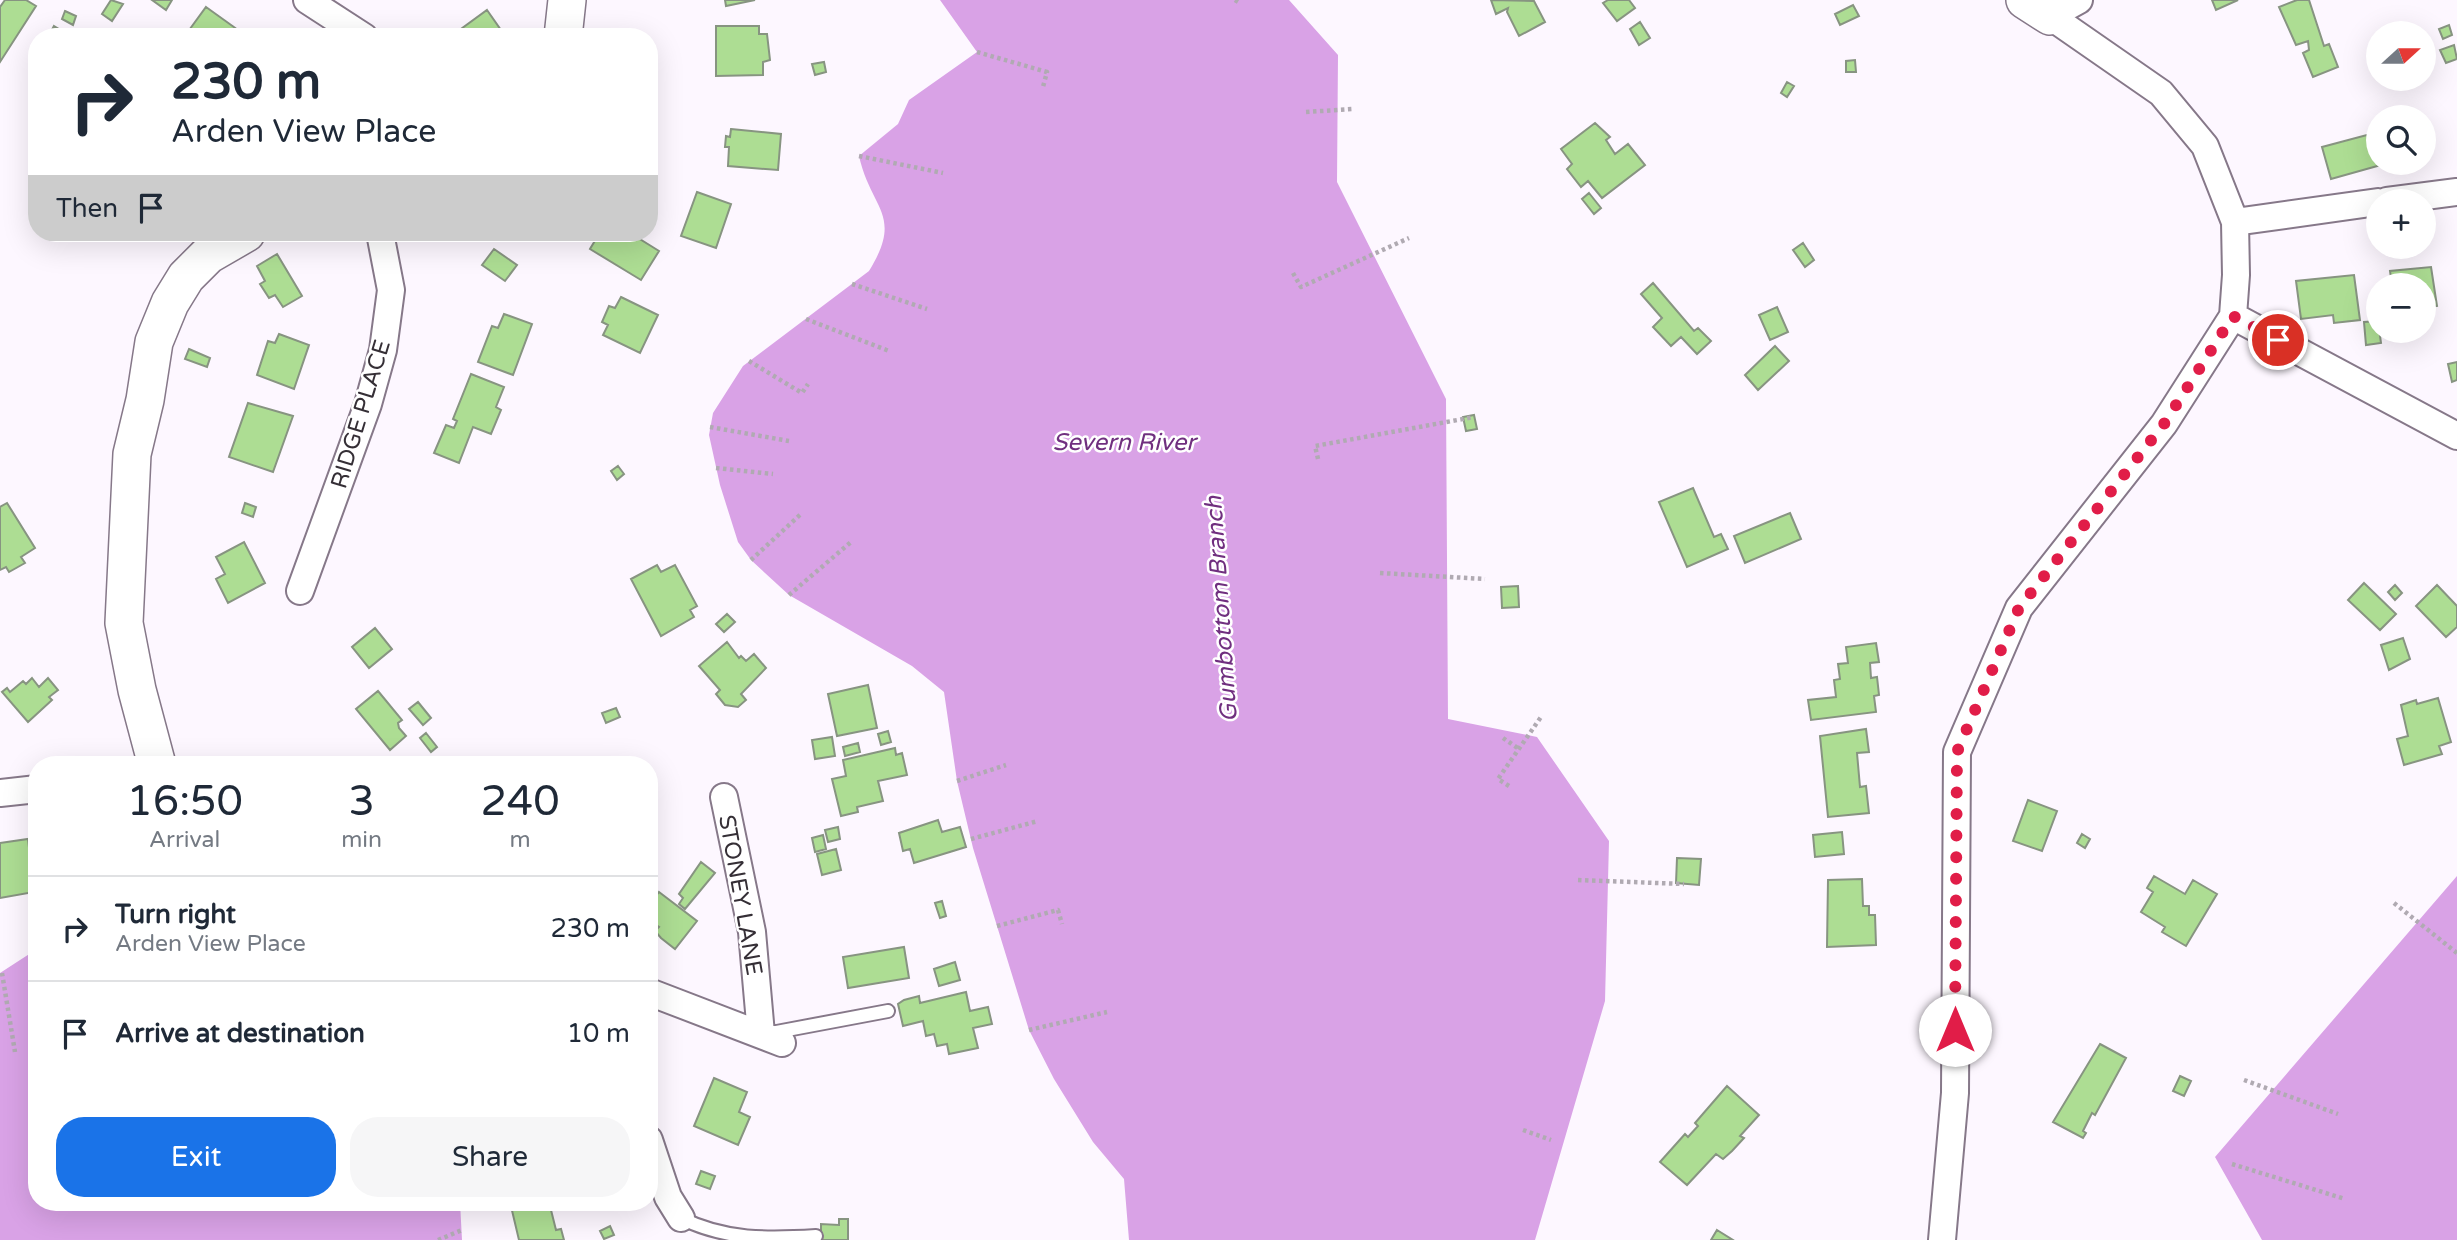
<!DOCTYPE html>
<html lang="en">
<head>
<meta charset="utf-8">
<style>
	body { margin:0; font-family:"Varela Round",sans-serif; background:#f6f6f7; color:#1f2937; height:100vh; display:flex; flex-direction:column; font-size:26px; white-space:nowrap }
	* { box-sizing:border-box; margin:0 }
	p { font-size:23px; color:#747a83 }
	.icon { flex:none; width:38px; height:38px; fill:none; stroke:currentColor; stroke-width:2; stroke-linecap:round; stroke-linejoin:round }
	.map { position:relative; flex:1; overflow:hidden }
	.side { position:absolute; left:28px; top:756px; width:630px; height:455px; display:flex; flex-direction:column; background:#fff; border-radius:28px; box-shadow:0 7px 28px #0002 }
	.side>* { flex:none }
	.top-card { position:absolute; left:28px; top:28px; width:630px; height:214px; border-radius:28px; box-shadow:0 7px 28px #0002; background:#fff; color:#1f2937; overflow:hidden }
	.needle { width:46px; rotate:69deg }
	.buttons { position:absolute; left:2366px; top:21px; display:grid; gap:14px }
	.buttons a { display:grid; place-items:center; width:70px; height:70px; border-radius:50%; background:#fff; box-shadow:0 7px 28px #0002; font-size:35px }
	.pin { position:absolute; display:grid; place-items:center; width:60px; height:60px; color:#fff; margin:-30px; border:4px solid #fff; border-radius:50%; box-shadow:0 2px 7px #0007 }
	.me { position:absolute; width:77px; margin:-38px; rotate:0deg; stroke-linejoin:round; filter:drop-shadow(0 0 5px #0008) }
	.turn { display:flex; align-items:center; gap:24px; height:147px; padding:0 28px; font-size:32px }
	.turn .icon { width:91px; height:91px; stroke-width:2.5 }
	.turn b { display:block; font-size:49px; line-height:60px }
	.then { display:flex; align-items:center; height:66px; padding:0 28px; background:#0003; gap:14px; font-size:26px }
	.eta { display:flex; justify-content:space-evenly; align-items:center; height:119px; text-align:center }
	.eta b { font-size:42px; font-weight:600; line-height:49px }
	.action { display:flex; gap:14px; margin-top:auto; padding:14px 28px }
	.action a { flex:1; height:80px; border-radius:28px; background:#1a73e8; color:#fff; font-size:28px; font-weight:600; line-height:80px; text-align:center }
	.action a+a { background:#f6f6f7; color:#1f2937 }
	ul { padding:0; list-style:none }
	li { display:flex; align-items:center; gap:21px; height:105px; padding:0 28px; border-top:2px solid #e0e1e3 }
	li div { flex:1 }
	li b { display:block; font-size:26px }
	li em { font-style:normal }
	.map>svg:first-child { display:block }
	.water { fill:#d9a2e6 }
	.building { fill:#addd93; stroke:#879481; stroke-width:2 }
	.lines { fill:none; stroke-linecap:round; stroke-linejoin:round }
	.lane-casing { stroke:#867889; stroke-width:16 }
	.street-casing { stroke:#867889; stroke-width:30 }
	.secondary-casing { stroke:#867889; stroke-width:40 }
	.path { stroke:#b0aab2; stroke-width:4.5; stroke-dasharray:3.5 3.5; stroke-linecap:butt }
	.lane { stroke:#fff; stroke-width:12 }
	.street { stroke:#fff; stroke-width:26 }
	.secondary { stroke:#fff; stroke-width:37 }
	.route { stroke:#e11d48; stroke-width:12; stroke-dasharray:0 21.6 }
	.labels { text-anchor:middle; stroke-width:5; stroke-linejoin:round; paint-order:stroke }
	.street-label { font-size:23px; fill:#352f36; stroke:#fff }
	.water-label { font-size:24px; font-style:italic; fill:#702f7f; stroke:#fff }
</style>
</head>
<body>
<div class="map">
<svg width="2457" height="1240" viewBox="0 0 2457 1240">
	<rect width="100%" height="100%" fill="#fdf7ff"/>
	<path class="water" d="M 940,0 L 1289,0 L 1338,55 L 1337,182 L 1446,399 L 1448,719 L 1537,737 L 1609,841 L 1605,1001 L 1535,1240 L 1129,1240 L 1124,1179 L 1093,1142 L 1054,1079 L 1029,1030 L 973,848 L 957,781 L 944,692 L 912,666 L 789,595 L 751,560 L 738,542 L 720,485 L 709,435 L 713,413 L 743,366 L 869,271 C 904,214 871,210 859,156 L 898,124 L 909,100 L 977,52 Z
		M 2457,876 L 2457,1240 L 2262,1240 L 2215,1157 Z
		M 37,949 L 37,1202 L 460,1202 L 462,1240 L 0,1240 L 0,973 Z"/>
	<path class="building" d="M 5,0 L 26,0 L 36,6 L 0,62 L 0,7 Z
		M 111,0 L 123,4 L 112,21 L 102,14 Z
		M 152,0 L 172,0 L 166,10 Z
		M 725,0 L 755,0 L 726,6 Z
		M 1491,0 L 1534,1 L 1545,22 L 1519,36 L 1507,12 L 1508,8 L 1496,14 Z
		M 1608,0 L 1629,0 L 1635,8 L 1617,21 L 1603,3 Z
		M 2212,0 L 2238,0 L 2216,10 Z
		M 2297,0 L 2309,0 L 2324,46 L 2329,44 L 2338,67 L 2313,77 L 2303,53 L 2309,50 L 2308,41 L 2296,45 L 2279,7 Z
		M 1853,5 L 1859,16 L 1840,25 L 1835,14 Z
		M 206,7 L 245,35 L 244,37 L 192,37 L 187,33 Z
		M 487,10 L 503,33 L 499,37 L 450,37 Z
		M 65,11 L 76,16 L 73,25 L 62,19 Z
		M 1640,22 L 1650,38 L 1639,45 L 1630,29 Z
		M 2449,25 L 2452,35 L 2443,39 L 2439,29 Z
		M 54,26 L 64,32 L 61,37 L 48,37 Z
		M 716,26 L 759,26 L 759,34 L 767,34 L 770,60 L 763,62 L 763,75 L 716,76 Z
		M 2454,45 L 2457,59 L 2446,63 L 2440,50 Z
		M 1855,60 L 1856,72 L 1846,72 L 1846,61 Z
		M 824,62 L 826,72 L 815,75 L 812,64 Z
		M 1787,82 L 1794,86 L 1787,97 L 1781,93 Z
		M 1595,123 L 1610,137 L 1606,140 L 1615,154 L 1628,144 L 1645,165 L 1602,198 L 1588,181 L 1581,187 L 1567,169 L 1572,164 L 1561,149 Z
		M 731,129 L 781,134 L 778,170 L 728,166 L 729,147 L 725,147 L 726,136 L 730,137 Z
		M 2378,132 L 2378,163 L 2388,163 L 2331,179 L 2322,147 Z
		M 697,192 L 731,204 L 716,248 L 681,236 Z
		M 1589,193 L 1601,208 L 1594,214 L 1582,199 Z
		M 610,233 L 630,233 L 659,251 L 641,280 L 590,249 L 599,234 L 607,238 Z
		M 1803,243 L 1814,260 L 1805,267 L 1793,250 Z
		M 494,249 L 517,265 L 505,281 L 482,265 Z
		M 277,254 L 302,296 L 283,307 L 275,295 L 269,298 L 260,284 L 265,281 L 257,266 Z
		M 2431,267 L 2437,306 L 2424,308 L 2424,285 L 2392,285 L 2390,271 Z
		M 2354,275 L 2360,320 L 2334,323 L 2333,315 L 2301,319 L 2296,281 Z
		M 1653,283 L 1694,331 L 1698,328 L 1711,341 L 1697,354 L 1681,337 L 1671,346 L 1653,327 L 1662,318 L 1641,294 Z
		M 621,297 L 658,315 L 640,353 L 603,335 L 608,325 L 602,322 L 609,306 L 615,308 Z
		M 1777,307 L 1788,332 L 1770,340 L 1759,315 Z
		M 504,314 L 532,324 L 513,375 L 478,362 L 492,326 L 498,328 Z
		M 2378,321 L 2381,343 L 2366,345 L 2364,322 Z
		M 279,334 L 309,345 L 294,389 L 257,375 L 268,341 L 275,343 Z
		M 1775,346 L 1789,361 L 1758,390 L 1745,375 Z
		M 189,349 L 210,358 L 207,367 L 185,359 Z
		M 2457,362 L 2457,380 L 2452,382 L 2448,364 Z
		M 471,374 L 504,387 L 496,407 L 501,410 L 491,434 L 473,427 L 459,463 L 434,453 L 446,425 L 454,428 L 457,421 L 453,419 Z
		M 248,403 L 293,416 L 273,472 L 229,457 Z
		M 1474,415 L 1477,429 L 1466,431 L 1463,417 Z
		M 618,466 L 624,474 L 617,480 L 611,471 Z
		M 1693,488 L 1714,537 L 1721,534 L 1728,549 L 1687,567 L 1659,502 Z
		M 7,503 L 35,548 L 21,557 L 25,563 L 9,572 L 6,567 L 0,570 L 0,507 Z
		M 245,503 L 256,507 L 253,517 L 242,513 Z
		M 1790,513 L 1801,539 L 1745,563 L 1734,536 Z
		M 244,542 L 265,583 L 228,603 L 216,579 L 225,574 L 216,557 Z
		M 657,565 L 661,572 L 675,565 L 697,606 L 690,610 L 694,617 L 661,636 L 631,579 Z
		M 2364,583 L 2396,614 L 2380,630 L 2348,600 Z
		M 2395,585 L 2402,593 L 2395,600 L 2388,592 Z
		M 2437,585 L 2457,606 L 2457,627 L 2446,637 L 2416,606 Z
		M 1518,586 L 1519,607 L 1502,608 L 1501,587 Z
		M 727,614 L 735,622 L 724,632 L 716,624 Z
		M 375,628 L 392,649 L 369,668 L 352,647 Z
		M 2403,638 L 2410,659 L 2389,670 L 2381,645 Z
		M 727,642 L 739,658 L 741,656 L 746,661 L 754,654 L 766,668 L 741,694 L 746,700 L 738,707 L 725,705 L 716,694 L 720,690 L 699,666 Z
		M 1876,643 L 1879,662 L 1870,663 L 1871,678 L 1877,677 L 1879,695 L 1874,696 L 1876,712 L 1811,720 L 1808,700 L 1836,697 L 1834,680 L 1840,679 L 1838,664 L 1848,663 L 1846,647 Z
		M 32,678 L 39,687 L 48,678 L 58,690 L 49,697 L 52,700 L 28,722 L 2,692 L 7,688 L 10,692 L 23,681 L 26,684 Z
		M 868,685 L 877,728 L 837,736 L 828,694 Z
		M 378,691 L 402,720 L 398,723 L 399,728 L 406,736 L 390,750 L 356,709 Z
		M 2438,698 L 2451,742 L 2439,746 L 2442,754 L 2404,765 L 2397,739 L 2408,736 L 2401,705 L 2416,700 L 2417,704 Z
		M 418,702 L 431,718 L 423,725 L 409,709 Z
		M 616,708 L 620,717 L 606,723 L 602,713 Z
		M 1866,729 L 1869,752 L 1857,753 L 1860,787 L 1866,786 L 1869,813 L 1828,817 L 1820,736 Z
		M 888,731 L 891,742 L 881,745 L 878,734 Z
		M 426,733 L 437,747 L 431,752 L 420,738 Z
		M 832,737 L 835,756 L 815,759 L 812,740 Z
		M 858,743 L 860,752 L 845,756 L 843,747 Z
		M 895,748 L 896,755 L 902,753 L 907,775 L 878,781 L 883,801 L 857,807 L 858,812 L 841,816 L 832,779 L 846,776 L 843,760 Z
		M 2028,800 L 2057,811 L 2042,851 L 2013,841 Z
		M 938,820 L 942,832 L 960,827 L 966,847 L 914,863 L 910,849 L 903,851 L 899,833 Z
		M 838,827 L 840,839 L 828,842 L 825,830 Z
		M 1842,832 L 1844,854 L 1815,857 L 1813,835 Z
		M 2082,834 L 2090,839 L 2085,848 L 2077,843 Z
		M 823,835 L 826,849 L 815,852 L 812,838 Z
		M 28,839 L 34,892 L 0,898 L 0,843 Z
		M 836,849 L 841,870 L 822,875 L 817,854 Z
		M 1677,858 L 1701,859 L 1699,885 L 1676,883 Z
		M 701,862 L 715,873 L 685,909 L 679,904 L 683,898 L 679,894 Z
		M 2154,876 L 2185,894 L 2193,880 L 2217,894 L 2186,946 L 2162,932 L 2165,927 L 2141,912 L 2153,892 L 2147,888 Z
		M 1862,879 L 1863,906 L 1869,906 L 1869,915 L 1875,915 L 1876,945 L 1827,947 L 1828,880 Z
		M 659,892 L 697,921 L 675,949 L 661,938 L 655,931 L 659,927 L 649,920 L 649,905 Z
		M 942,901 L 946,916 L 940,918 L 935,903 Z
		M 904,947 L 909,978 L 848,988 L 843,957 Z
		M 955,962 L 960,980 L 939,986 L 934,969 Z
		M 966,992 L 970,1011 L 988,1007 L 992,1024 L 973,1028 L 978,1048 L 949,1054 L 947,1044 L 937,1046 L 934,1034 L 926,1036 L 923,1021 L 903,1026 L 898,1004 L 904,1000 L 919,996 L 920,1003 Z
		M 2100,1044 L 2126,1058 L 2095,1115 L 2092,1113 L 2083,1131 L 2086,1133 L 2083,1138 L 2053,1122 Z
		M 2180,1076 L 2191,1081 L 2184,1096 L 2173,1091 Z
		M 714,1078 L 747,1092 L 739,1112 L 750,1117 L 738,1145 L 694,1126 Z
		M 1727,1086 L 1759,1115 L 1740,1136 L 1744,1138 L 1732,1151 L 1723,1159 L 1716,1154 L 1687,1185 L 1660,1162 L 1685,1134 L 1688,1137 L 1698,1126 L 1695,1123 Z
		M 701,1171 L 715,1176 L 710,1189 L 696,1184 Z
		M 510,1202 L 549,1202 L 556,1230 L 561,1229 L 564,1240 L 519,1240 Z
		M 839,1219 L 848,1219 L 848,1240 L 821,1240 L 821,1224 L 839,1225 Z
		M 610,1226 L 614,1235 L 604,1239 L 600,1231 Z
		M 1717,1230 L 1733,1240 L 1711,1240 Z"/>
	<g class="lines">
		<g class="lane-casing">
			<path id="lane" d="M 771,1033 L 888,1011
				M 681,1218 C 725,1240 768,1239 816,1236"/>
		</g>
		<g class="street-casing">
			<path id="street" d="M 307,0 L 364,37
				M 2387,201 L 2457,192
				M 2235,222 L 2378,202
				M 2233,316 L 2457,436
				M 300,591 L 368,404 L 383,350 L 391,290 L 380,233
				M 0,793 L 37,789
				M 724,797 L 752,932 L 761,1034
				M 649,992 L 782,1043
				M 649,1140 L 668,1197 L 681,1218
				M 1942,1240 L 1955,1093 L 1957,752 L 2019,608 L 2164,424 L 2233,316 L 2236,275 L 2235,222 L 2205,146 L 2161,93 L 2050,16 L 2079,0"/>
		</g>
		<g class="secondary-casing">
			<path id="secondary" d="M 2025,0 L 2050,16
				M 563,37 L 567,0
				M 157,765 L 137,690 L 124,623 L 132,454 L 145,400 L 154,342 L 170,303 L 186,277 L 208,255 L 246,233"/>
		</g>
		<path class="path" d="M 1235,0 L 1240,3
			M 977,52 L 1047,72 L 1043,87
			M 1306,112 L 1353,109
			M 859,156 L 943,173
			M 1293,273 L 1301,287 L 1409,238
			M 852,284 L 927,309
			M 806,319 L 889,351
			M 749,361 L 802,393 L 808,384
			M 710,427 L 789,441
			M 1318,459 L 1315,446 L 1474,417
			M 716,468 L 773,474
			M 751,560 L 802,513
			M 1380,573 L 1485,579
			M 789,595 L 851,542
			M 1503,738 L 1519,749
			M 957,781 L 1006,765
			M 1509,786 L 1498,779 L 1541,717
			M 971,839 L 1038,821
			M 1578,880 L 1684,884
			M 2394,903 L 2457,953
			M 997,926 L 1058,910 L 1062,924
			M 2,973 L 15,1052
			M 1029,1030 L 1107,1012
			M 2244,1080 L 2338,1114
			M 1523,1130 L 1551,1140
			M 2232,1164 L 2345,1199
			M 438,1240 L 462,1230"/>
		<use href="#lane" class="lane"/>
		<use href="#street" class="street"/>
		<use href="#secondary" class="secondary"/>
	</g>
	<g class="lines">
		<path class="route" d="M 1955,1030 L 1957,752 L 2019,608 L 2164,424 L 2233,316 L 2278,340"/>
	</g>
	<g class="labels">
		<g class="street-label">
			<text transform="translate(360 414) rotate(-73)" y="8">RIDGE PLACE</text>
			<text transform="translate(741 895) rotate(80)" y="8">STONEY LANE</text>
		</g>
		<g class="water-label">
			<text x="1124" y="450">Severn River</text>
			<text transform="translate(1221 609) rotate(-94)" y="8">Gumbottom Branch</text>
		</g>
	</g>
</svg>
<div class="buttons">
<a><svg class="needle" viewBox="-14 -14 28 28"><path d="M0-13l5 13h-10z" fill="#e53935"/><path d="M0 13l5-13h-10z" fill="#747a83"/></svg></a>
<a><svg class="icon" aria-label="search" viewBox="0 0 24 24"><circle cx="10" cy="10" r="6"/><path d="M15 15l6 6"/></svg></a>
<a>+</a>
<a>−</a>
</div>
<div class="pin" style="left:2278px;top:340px;background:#d93025"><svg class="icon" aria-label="arrive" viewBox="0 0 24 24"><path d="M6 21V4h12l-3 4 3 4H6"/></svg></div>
<svg class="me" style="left:1955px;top:1030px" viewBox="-20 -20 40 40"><circle r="19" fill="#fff"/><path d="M0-13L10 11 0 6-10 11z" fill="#e11d48"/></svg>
<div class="top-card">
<div class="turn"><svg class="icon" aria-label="right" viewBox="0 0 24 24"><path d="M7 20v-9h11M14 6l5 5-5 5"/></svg><div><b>230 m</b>Arden View Place</div></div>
<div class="then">Then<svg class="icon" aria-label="arrive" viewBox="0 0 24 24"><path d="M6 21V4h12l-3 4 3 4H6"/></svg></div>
</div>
<section class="side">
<div class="eta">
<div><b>16:50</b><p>Arrival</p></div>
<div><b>3</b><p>min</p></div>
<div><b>240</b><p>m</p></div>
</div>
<ul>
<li><svg class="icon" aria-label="right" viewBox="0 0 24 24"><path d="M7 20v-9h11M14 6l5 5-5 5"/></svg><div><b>Turn right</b><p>Arden View Place</p></div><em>230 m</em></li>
<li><svg class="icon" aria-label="arrive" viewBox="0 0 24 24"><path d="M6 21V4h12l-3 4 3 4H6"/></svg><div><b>Arrive at destination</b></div><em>10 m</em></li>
</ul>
<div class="action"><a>Exit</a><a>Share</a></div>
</section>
</div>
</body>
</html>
